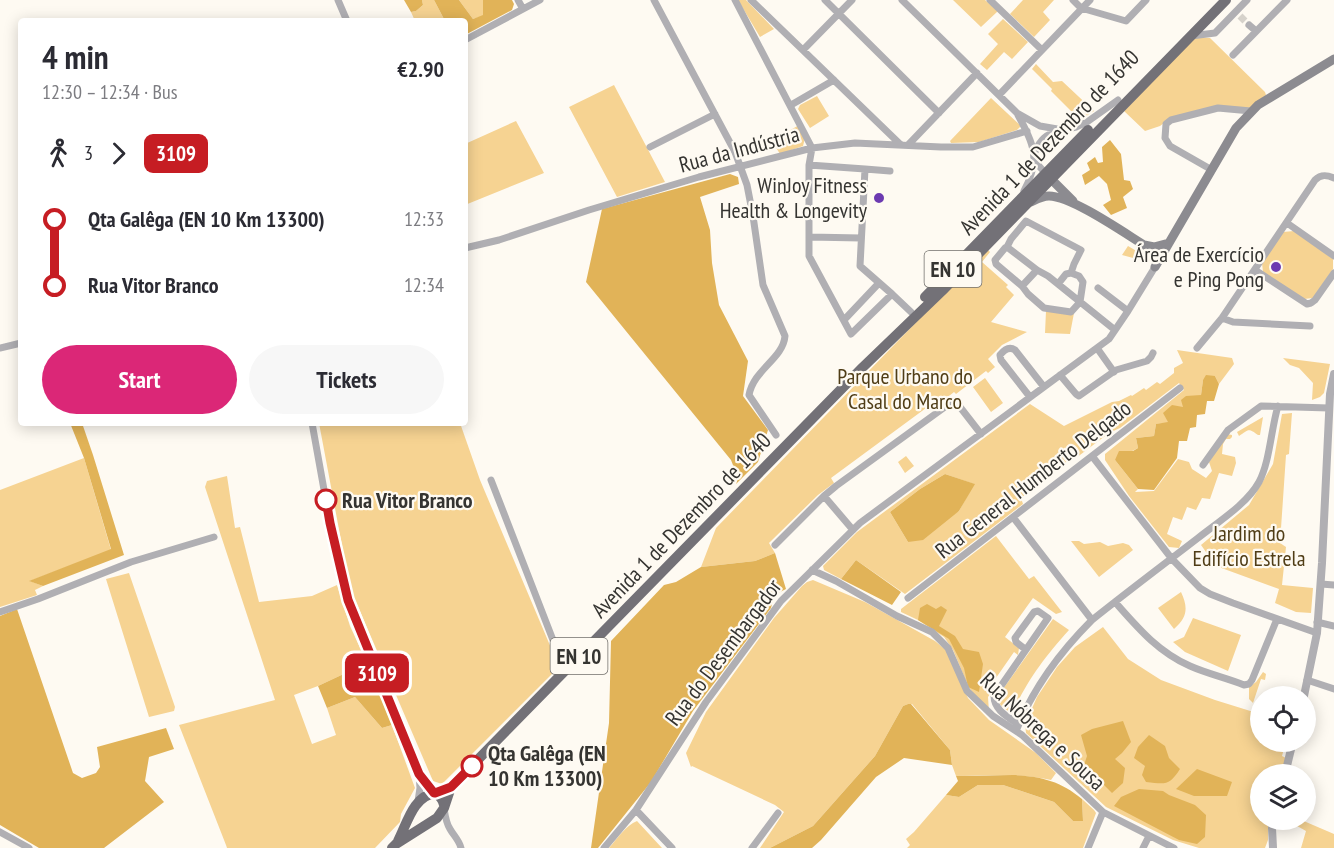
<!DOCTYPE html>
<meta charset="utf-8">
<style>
:root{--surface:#fff;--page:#f7f7f7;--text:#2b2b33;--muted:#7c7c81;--accent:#db2777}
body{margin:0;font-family:"PT Sans Narrow",sans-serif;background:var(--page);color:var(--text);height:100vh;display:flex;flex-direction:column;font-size:22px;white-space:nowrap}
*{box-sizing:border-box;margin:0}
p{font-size:20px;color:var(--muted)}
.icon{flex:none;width:33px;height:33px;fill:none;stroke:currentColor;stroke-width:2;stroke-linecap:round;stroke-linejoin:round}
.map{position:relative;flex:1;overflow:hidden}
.side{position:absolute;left:18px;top:18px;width:450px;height:408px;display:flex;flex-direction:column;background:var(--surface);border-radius:6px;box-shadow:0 3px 15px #0003}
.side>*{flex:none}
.badge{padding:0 12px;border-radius:9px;font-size:21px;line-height:39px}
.controls{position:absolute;left:1250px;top:686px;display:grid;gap:12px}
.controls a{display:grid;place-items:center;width:66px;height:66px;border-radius:50%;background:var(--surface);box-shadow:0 3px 15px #0003;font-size:30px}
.map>.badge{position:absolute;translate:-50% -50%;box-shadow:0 0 0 3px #fff}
.legs{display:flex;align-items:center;gap:9px;height:66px;padding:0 24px;font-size:20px}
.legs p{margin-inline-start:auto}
.overview{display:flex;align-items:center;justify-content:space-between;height:102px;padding:0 24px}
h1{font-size:33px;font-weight:700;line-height:45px}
.button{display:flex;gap:12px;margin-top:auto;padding:12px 24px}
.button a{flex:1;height:69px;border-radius:36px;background:var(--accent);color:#fff;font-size:24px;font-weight:700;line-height:69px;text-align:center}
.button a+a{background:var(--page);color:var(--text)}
ul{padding:0 24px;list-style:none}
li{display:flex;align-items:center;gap:21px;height:66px;font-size:22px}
li i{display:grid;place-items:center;width:9px;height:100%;margin:0 8px;background:currentColor}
li i::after{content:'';width:15px;height:15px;margin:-8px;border:4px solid;border-radius:50%;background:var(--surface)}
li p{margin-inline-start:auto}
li:first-child i{background:linear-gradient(#0000 50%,currentColor 0)}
li:last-child i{background:linear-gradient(currentColor 50%,#0000 0)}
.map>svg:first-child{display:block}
.green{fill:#f6d392;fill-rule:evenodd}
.forest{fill:#e1b358}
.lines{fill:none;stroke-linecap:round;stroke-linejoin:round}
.minor-tunnel{stroke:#d6d2cb;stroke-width:7;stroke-dasharray:7 3.5;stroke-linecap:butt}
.minor{stroke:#b0afb3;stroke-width:7}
.tertiary{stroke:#b0afb3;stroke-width:8}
.secondary{stroke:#8c8b90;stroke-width:9}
.primary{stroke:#737177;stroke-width:10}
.line-1-casing{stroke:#fff;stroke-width:14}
.line-1{stroke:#c61d23;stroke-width:9}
.poi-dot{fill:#6c3ab1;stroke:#fefaf2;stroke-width:2}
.stop-1-dot{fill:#fff;stroke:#c61d23;stroke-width:3}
.labels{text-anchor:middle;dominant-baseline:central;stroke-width:4.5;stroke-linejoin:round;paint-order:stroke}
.shield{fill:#fefaf2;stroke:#716f6b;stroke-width:1.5}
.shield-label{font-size:21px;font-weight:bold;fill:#353431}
.street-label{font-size:22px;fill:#353431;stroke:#fefaf2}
.poi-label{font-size:22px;fill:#353431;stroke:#fefaf2;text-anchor:end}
.park-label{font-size:22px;fill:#503d16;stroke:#fefaf2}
.stop-label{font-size:22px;font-weight:bold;fill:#353431;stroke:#fefaf2;text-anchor:start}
</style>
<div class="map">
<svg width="1334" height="848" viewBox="0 0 1334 848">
<rect width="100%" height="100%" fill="#fefaf2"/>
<path class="green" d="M422 0H434L445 21H415L411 12 416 11 423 5Z
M459 0H483V16L473 19Z
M738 0H746L774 29 760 37Z
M953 0H985L998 11 981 27Z
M1023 0H1054L1043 12 1050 20 1034 37 1010 14Z
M1003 19 1028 42 1012 59 1004 52 987 70 980 64 998 44 988 34Z
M1195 37 1210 38 1265 92 1266 95 1248 109 1218 105 1169 119 1160 126 1145 131 1124 111Z
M1036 64 1053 82 1062 81 1094 111 1080 120 1051 91 1052 89 1032 69Z
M614 85 665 182 617 197 569 107Z
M817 96 829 116 810 128 798 109 800 105Z
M991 98 1021 126 1017 130 979 142 951 143 950 141Z
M516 121 544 173 465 205V144Z
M799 125 805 138 803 146 780 154 772 141Z
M1294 231 1333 259V269L1313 298 1304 299 1263 272 1262 263 1283 232Z
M1128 246 1150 259 1148 262 1122 255Z
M988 250 990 252 982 262 1008 285 1006 287 1014 295 991 322 1027 332 1002 345 988 359 995 367 988 373 986 371 956 394 954 392 944 400 941 397 831 478 834 483 818 495 769 543 775 553 755 561 701 567 716 528 931 307Z
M1046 311 1074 313 1070 334 1045 333Z
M1177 350 1232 358 1234 364 1219 384 1215 376 1203 380 1201 395 1183 407 1168 423 1156 424 1154 436 1136 438 1138 448 1115 460 1138 489 1135 492 1154 491 1178 459 1189 462 1192 469 1206 478 1212 471 1209 462 1227 434 1232 435V437L1230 439H1226L1223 444 1222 454 1235 457 1236 463 1232 476 1219 473 1210 499 1202 498 1196 510 1187 507 1182 520 1173 517 1167 534 1182 541 1179 548 1169 547 1129 496 1105 460V454L1184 390 1179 383 1120 428 1109 433 1076 458 1074 456 1021 498 1023 504 905 594 856 560 841 579 824 570 823 566 857 532 1030 404 1064 426 1112 402 1119 401 1131 395 1132 396 1144 388 1146 390 1157 382 1160 384 1174 373V368L1183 363ZM945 474 974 484 959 511 908 542 890 512 920 489Z
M1283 358 1330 364 1324 393 1320 397 1312 400 1313 383 1299 368 1290 365Z
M985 378 1003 403 991 412 973 387Z
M1292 413 1289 454 1286 455 1280 543 1286 547 1282 585 1313 588 1311 613 1296 612 1275 603 1279 589 1216 566 1201 545 1249 505 1273 464 1282 414Z
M1263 417 1260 435H1258C1248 427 1248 430 1239 436L1237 432Z
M319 423H460L480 480 557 662 556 670 442 784 433 781 350 588Z
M906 456 914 466 905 473 898 462Z
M84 458 111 550 30 581 43 586 35 590 37 595 0 607V490Z
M227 476 235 528 240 527 259 602 312 596 337 585 350 626 367 663 318 686 294 695 312 744 336 735 327 708 355 697 382 728 392 725 415 788 401 814 400 822 375 848H227L226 845 179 725 275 700 205 487 207 481Z
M996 536 1029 579 1034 576 1062 612 1056 614 1033 598 1005 637 1019 648 1018 655 1014 652 989 688 992 691 988 697 989 712 969 688 953 650 944 637 918 620 901 612V609Z
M1071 541H1079L1084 544 1100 542 1108 546 1123 543 1129 545 1133 550 1099 577Z
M129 573 175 707 174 711 149 717 106 579Z
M813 580 865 602 935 641 946 650 968 698 989 720 1036 753 1056 773 1051 780C1018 773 989 775 956 776L952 765 950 750 912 704H908L903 706 875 756 813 826 770 848H760L784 812 775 805 692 766 691 767 686 753 706 712 774 618 802 586 807 582Z
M1181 592C1188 607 1188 617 1174 629L1158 608Z
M1193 618 1241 635 1228 671 1185 652 1173 642 1184 637Z
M1053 619 1069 630C1045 657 1031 675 1015 707L1020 710C1007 714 1005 709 997 701L998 696Z
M1103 627 1128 659 1161 680 1215 700 1260 714V741H1286L1282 756 1286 758 1281 774H1260V819H1268V840L1265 848H1199L1173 840 1106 807 1026 733 1025 724 1037 697 1057 667 1075 647Z
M1263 672 1266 674 1265 680 1261 679 1253 703 1249 699V687L1256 682Z
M978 785H1003L1054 802 1073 821H1083L1082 799 1094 810 1096 813 1083 848H907L910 845 906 839 914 832 946 795 959 797Z
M1290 819H1299L1334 834V848H1301L1306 831 1290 822Z
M637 821 662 848H609C617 839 626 825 637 821Z"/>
<path class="forest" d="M404 0H422L423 5 416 11 411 12Z
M434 0H459L473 19 483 15V0H512L514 4 512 10 465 35V21H445Z
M1110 140 1121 154 1124 180 1130 181 1133 189 1123 197 1127 208 1111 215 1103 205 1111 200 1107 184 1099 176 1085 185 1082 175 1090 170 1087 163 1095 157 1098 163 1103 162 1102 147Z
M730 174 738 177 739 184 700 197 710 230 712 263 719 305 748 361 743 396 768 430 758 462 736 484 738 478 731 460 586 282 602 209Z
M1206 375 1215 376 1219 384 1214 401H1207L1205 414 1197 415 1196 427 1190 428 1187 441H1179L1177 458 1154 490 1138 489 1115 460 1119 451H1133L1138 448 1136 438 1154 436 1156 424 1168 422 1163 413 1172 405 1183 407 1181 400 1186 396 1201 395 1203 380Z
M70 423H82L93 455 124 555 43 586 29 581 111 549 84 458Z
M945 474 975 484 959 511 923 540 908 542 890 512 920 489Z
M775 553 786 589 774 595 771 608 693 711 651 782 598 848H591L609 723 611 641 664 585 676 582 701 567 755 561Z
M856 560 901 592 892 605 841 579Z
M927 604 936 609 941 606 947 610 939 626 955 636 963 649 979 652 983 664 979 692 968 687 964 668 949 639 918 620 920 608Z
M17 609 73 773 82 778 96 773 100 767 97 747 166 728 174 749 149 757 145 781 164 802 104 848H39L0 825V616Z
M367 663 392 725 382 728 355 697 327 708 318 686Z
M908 704H911L950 750 952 765 904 758 876 777 821 840 812 848H770L813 826 875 756 903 706Z
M1123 721 1131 742 1122 753 1115 759 1125 768 1123 783 1112 793 1084 765 1087 756 1081 735 1092 729Z
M1149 735 1165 746 1169 758 1180 769C1169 786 1166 784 1146 782L1142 775 1145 766 1134 758 1138 747Z
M1197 769 1232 782 1227 796H1194L1176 789Z
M1013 775C1040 776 1061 781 1082 799L1083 821H1073L1054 802 1003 785H978L959 797 946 795 958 781 956 776Z
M1139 789 1163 791 1169 795 1195 805 1206 815 1205 837 1197 844 1179 840 1114 806 1121 797Z"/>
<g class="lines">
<path class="minor-tunnel" d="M1240 16 1249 25"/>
<path class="minor" d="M338 0 347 21
M518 0 523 9
M654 0 735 152 747 185 753 216 763 285 785 336C783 359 754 369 749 395L776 435
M735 0 812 148 809 165V256L851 334 892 294 860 266 865 169 809 165
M751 0 901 145
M825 0 939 113
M902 0 1017 113 1040 126 1063 130 1076 127 1087 122 1118 100
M990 0 1042 50
M1073 0 1081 8 1126 21 1146 0
M1249 25 1256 31
M1191 36 1215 33 1247 0
M465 40 540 0
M803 50 852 0
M1233 55 1287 0
M999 95 1090 0
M791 105 834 80
M1018 115C1034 145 1041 159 1024 191
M908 145 977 73
M650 147 715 114
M1035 152C1040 140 1046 134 1059 131
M1034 155 1039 166 1047 175
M865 169 890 171
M1212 170 1170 146 1165 138 1166 124 1171 120 1218 108 1251 111
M1287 223 1334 256
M809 237 861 238
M1007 247 1037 270 1022 286
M465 248 499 240 589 210 699 177 812 148 855 143 941 147H973L1027 131
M1037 270 1048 276 1115 330
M1255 270 1307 304 1311 303 1315 300 1334 273
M1071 273 1074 264 1081 250 1026 221 1011 239 1007 247 1005 248 995 260 996 264 1022 286 1028 294 1044 308 1071 312 1080 302
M1071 273 1079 276 1083 282 1080 302
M1058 284 1066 274 1071 273
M1098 288 1128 311
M892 294 911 312
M1222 318 1233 322 1310 326
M844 320 879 283
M0 348 21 343
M1097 348 1114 372
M1197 348 1222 318 1315 180C1321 174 1327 175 1334 178
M1060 375 1076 394 1079 396 1116 370 1147 361 1151 357 1153 353
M1030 397 1001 360 1000 355C1004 350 1009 346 1015 350L1044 387
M312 423 330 523 349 600 419 774 434 793
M1092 456 1172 559 1200 588 1210 594 1233 603 1317 633
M1203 465 1228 430 1261 406 1329 408
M491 480 558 653 571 665
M1013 517 1092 620
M853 530 824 496 836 486 949 404H956L960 407 981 434
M775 545 824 496
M812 570 836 581 897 616 932 632 948 648 967 691 993 716 1022 735 1103 812 1174 848
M1321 584 1334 585
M908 598 1180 388
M1115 602C1138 628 1158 652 1190 666 1208 674 1227 678 1244 685L1249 684 1252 680 1277 619
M0 612 38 599 131 562 214 537
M1317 622 1334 626
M1307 680 1334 689
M1018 724C1008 717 994 710 994 696L1048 618 1038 611 1034 612 1015 638 1016 642 1025 649
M1016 731C1033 688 1060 652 1092 620 1127 592 1163 565 1198 538 1218 522 1247 504 1259 482 1270 461 1271 429 1278 406
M418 801 420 788 419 774
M444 808C445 815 446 823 450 829 454 836 459 840 461 848
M636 810 672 848
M0 832 29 848
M604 848 636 810 706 702 781 601 860 523 1109 339 1128 311 1155 267
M752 848 778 813
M1088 848 1103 812
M1143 848 1149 836"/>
<path class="tertiary" d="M1304 696 1317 633 1322 563 1330 394 1334 374
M1285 774 1293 741
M1273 848 1272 828 1274 819"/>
<path class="secondary" d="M1051 179 1073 201
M1031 202C1037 199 1042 196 1049 196 1071 196 1123 232 1144 245L1154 247 1169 243
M1155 267 1236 128 1258 105 1334 59"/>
<path class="primary" d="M925 297 1088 130
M398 841C407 824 413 796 435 793 440 796 443 799 444 805
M392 848 396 844 437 818 444 808 451 787 863 367 942 291 1226 0"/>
</g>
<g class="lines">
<defs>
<path id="line-1" d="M326 500 330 523 348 600 419 774 434 793H435L451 787 472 766"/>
</defs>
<use href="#line-1" class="line-1-casing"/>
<use href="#line-1" class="line-1"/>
</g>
<g class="poi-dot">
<circle cx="879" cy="198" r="6"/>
<circle cx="1276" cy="267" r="6"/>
</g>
<g class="stop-1-dot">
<circle cx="326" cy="500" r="10"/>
<circle cx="472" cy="766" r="10"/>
</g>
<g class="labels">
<g class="shield">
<rect x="924.5" y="251" width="57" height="36" rx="4.5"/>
<rect x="550.5" y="638" width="57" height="36" rx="4.5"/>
</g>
<g class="shield-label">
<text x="953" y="269">EN 10</text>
<text x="579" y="656">EN 10</text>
</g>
<g class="street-label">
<text transform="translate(1049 142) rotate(-46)">Avenida 1 de Dezembro de 1640</text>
<text transform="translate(739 149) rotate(-15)">Rua da Indústria</text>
<text transform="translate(1033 479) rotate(-38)">Rua General Humberto Delgado</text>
<text transform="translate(681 525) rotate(-46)">Avenida 1 de Dezembro de 1640</text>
<text transform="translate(723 652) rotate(-53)">Rua do Desembargador</text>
<text transform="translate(1043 731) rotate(43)">Rua Nóbrega e Sousa</text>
</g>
<g class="poi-label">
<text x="867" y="185">WinJoy Fitness<tspan x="867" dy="25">Health &amp; Longevity</tspan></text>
<text x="1264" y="254">Área de Exercício<tspan x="1264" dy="25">e Ping Pong</tspan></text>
</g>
<g class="park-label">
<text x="905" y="376">Parque Urbano do<tspan x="905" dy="25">Casal do Marco</tspan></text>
<text x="1249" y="533">Jardim do<tspan x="1249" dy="25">Edifício Estrela</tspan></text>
</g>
<g class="stop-label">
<text x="342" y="500">Rua Vitor Branco</text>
<text x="488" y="753">Qta Galêga (EN<tspan x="488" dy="25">10 Km 13300)</tspan></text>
</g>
</g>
</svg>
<div class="controls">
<a><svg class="icon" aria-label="locate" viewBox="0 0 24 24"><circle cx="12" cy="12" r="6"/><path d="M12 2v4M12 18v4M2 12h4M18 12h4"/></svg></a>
<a><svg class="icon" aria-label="layers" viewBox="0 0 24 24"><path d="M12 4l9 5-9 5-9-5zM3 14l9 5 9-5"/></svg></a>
</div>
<b class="badge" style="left:377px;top:673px;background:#c61d23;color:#fff">3109</b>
<section class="side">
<div class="overview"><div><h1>4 min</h1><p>12:30 – 12:34 · Bus</p></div><b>€2.90</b></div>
<div class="legs"><svg class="icon" aria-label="walk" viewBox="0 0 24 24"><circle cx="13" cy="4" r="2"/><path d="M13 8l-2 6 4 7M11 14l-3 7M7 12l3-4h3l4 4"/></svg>3<svg class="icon" aria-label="forward" viewBox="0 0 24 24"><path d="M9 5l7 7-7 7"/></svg><b class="badge" style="background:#c61d23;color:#fff">3109</b></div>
<ul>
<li><i style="color:#c61d23"></i><b>Qta Galêga (EN 10 Km 13300)</b><p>12:33</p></li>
<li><i style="color:#c61d23"></i><b>Rua Vitor Branco</b><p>12:34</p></li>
</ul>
<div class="button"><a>Start</a><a>Tickets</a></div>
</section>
</div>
